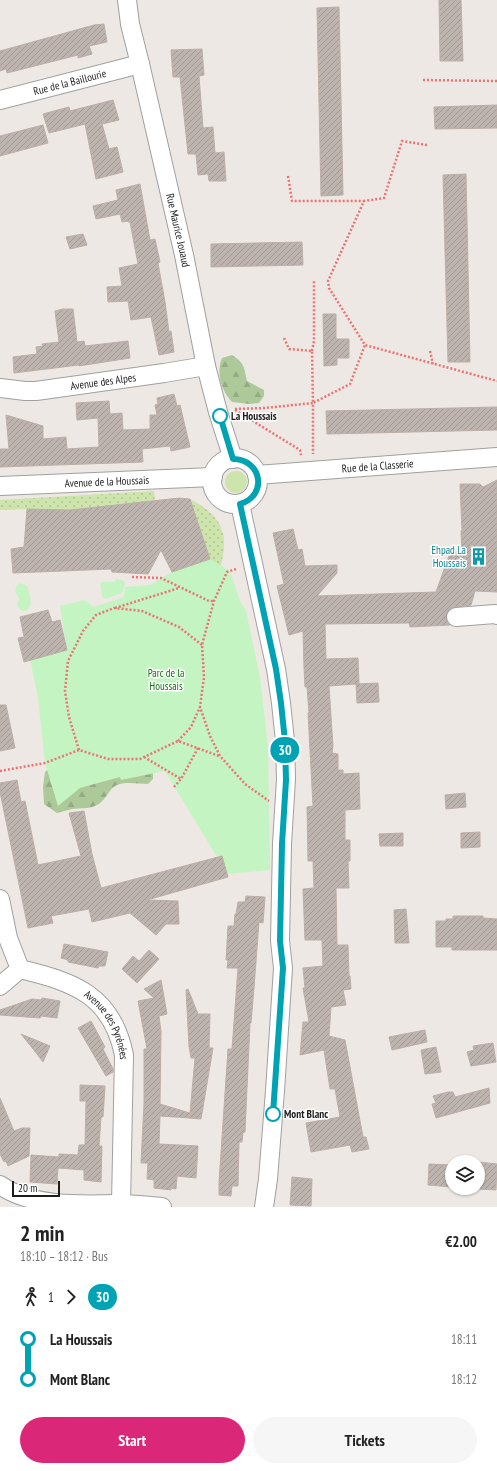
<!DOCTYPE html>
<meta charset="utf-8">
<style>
:root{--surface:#fff;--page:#f6f6f6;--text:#222;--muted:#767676;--accent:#db2777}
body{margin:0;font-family:"PT Sans Narrow",sans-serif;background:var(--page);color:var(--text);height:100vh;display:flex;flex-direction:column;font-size:15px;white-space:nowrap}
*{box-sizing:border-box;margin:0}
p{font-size:13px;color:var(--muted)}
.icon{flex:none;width:22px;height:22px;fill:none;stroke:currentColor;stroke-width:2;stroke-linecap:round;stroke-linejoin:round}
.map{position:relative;height:1207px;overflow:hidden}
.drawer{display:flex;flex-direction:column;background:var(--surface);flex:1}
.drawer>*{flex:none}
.badge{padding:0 8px;border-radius:13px;font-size:14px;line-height:26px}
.controls{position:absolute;left:445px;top:1155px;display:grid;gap:8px}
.controls a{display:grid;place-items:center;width:40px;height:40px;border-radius:50%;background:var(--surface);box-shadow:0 1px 3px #0004;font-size:20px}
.scale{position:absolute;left:12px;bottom:10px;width:48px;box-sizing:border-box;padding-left:4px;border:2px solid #1c1c1c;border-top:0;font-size:11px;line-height:14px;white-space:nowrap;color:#1c1c1c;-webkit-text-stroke:3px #fff;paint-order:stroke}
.map>.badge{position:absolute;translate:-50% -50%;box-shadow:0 0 0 2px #fff}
.legs{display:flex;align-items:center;gap:6px;height:44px;padding:0 20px;font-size:13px}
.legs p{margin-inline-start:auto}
.summary{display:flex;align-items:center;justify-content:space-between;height:68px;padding:0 20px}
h1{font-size:22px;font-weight:600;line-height:30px}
.cta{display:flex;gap:8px;margin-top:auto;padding:8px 20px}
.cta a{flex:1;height:46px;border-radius:24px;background:var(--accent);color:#fff;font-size:16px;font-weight:600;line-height:46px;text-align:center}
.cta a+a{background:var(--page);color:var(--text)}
ul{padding:0 20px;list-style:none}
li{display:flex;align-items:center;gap:14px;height:40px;font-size:15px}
li i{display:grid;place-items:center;width:6px;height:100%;margin:0 5px;background:currentColor}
li i::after{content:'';width:10px;height:10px;margin:-5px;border:3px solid;border-radius:50%;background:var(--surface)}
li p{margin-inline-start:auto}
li:first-child i{background:linear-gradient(#0000 50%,currentColor 0)}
li:last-child i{background:linear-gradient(currentColor 50%,#0000 0)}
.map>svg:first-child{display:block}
.grass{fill:url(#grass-dots)}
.forest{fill:url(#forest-firs)}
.park{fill:#c3f4c2}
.garden{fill:#cde4ac}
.building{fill:url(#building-hatch);stroke:#bdaea6}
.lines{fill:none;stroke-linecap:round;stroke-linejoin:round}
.minor-casing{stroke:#a0a0a0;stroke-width:20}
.path{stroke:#ee7273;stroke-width:2.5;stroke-dasharray:2 2;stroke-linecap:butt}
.minor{stroke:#fff;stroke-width:18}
.line-1-casing{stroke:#fff;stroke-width:9}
.line-1{stroke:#00a3b4;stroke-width:6}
.stop-1-dot{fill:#fff;stroke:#00a3b4;stroke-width:2}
.labels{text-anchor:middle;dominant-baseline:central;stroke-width:3;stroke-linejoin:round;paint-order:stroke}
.street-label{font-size:11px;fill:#1c1c1c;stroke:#fff}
.stop-label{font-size:11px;font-weight:bold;fill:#1c1c1c;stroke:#fff;text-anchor:start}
.culture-label{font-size:11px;fill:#0d838f;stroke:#fff;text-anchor:end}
.park-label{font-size:11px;fill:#167114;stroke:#fff}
</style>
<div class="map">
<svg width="497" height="1207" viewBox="0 0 497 1207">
<defs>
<pattern id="grass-dots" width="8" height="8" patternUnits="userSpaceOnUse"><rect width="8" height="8" fill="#cde4ac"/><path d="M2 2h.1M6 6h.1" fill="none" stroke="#afc393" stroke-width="1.8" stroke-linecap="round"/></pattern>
<pattern id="forest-firs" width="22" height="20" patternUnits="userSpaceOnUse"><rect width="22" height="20" fill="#adc99a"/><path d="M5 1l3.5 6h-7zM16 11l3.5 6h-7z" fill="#94ac84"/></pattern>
<pattern id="building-hatch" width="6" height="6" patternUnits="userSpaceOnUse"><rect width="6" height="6" fill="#bdb4b0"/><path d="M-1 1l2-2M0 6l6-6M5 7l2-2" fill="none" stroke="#a29a97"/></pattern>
</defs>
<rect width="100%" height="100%" fill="#ede8e3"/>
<path class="grass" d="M154 491 155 501 70 510 27 509 0 510V500Z
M190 499C240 525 224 554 211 598L175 571 210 559Z"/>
<path class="forest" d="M232 355C244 363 244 366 247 381L264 390V396L259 403 249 404 232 402C221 390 216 373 222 358Z
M56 762 153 768V779L148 784C136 784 118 779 110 791 106 796 103 802 97 805 89 809 82 808 72 809 67 810 62 812 57 813L44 804 43 787 45 772Z"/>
<path class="park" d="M210 559 230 571 240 601 246 611 260 677 268 747 270 870 227 874 222 856 217 857 165 771 121 780 120 777 80 788 58 806 45 763 38 698 29 654 52 648 53 654 67 650 60 606 85 600 94 607 124 597 125 587 150 585 172 572Z
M117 579 124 581 125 583C123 593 123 593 113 596 109 598 108 599 103 598L100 584 102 582H114Z
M21 583 28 587C29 595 35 608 24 611L21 610 17 605 19 599 15 590 17 585Z"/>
<path class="garden" d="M225 482a11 11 0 1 1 22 0a11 11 0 1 1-22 0Z"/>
<path class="building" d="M439 0H461L463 61H440Z
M339 7 343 195 321 196 317 8Z
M104 24 107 42 89 46 92 54 78 58V55L7 73 6 69 0 71V51L94 25Z
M202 49 204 75 199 76 203 128 213 127 215 153 224 152 226 181H209L208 174 198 175 196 154H188L180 77H173L171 50Z
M113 100 119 120 102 124 109 149 117 147 123 172 96 179 85 124 49 133 43 114 69 107 70 111Z
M497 105V128L435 129 434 107Z
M43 125 48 143 0 156V136Z
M466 174 470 362H448L443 175Z
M140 184 150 240 155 239 160 262 158 263 165 302 169 332 171 331 174 352 159 355 151 317 131 320 128 301 108 302 107 287 122 286 119 268 138 264 130 222H128V221L122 222 120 214 96 219 93 206 118 200 116 190Z
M83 234 87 245 70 249 66 237Z
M302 242 303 265 211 267V244Z
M63 309H73L77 342 84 341 85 346 128 341 130 358 79 366V365L14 373 13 357 37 354 36 347 43 346 42 344 59 342 55 311Z
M323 314H336V339H349V358H337V365L324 366Z
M174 394 177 406 180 405 190 447 171 451 170 446 142 449 143 462 0 467V449H9L6 415 43 426V439L66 437 67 449 99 447 98 418 77 420 76 403 109 401 110 414 122 413 123 430 150 429V415H157L155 405 158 404 157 398Z
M497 407V430L327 434 326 411Z
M497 480V592L475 591 471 605 455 607 450 609 447 612 446 617 447 623 450 625 410 627 409 623 325 624 326 659 358 658 359 684H356L378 683 379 702 357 703 356 684 329 686 333 746 332 753 338 754V770H343V774L359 773 360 809 345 810V840H350V861H348L349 888H336L337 945H348L349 976H350L351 989 343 990 346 1005 331 1007 329 1036 345 1040 363 1137H366L369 1149 352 1152 350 1145 311 1152 306 1123 340 1117 335 1089H330L324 1050 300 1055 303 1022H309L303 988H305L303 968 323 966 322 940H305L303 889 314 888 313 861H308L307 807 313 806 308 713H309L307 687H305L304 668 303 631 289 635 277 586 284 584 273 533 293 529 298 550 302 549 305 566 337 565V573L317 596 436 592 451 550 462 553 461 531H462L460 484H480L483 487Z
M179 498 190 499 210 559 172 572 161 550 148 574 112 572 111 569 13 573 11 549 24 547 27 509 70 510Z
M48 610 52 622 60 620 67 650 24 662 18 638 24 637 20 617Z
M0 705H6L15 748 0 751Z
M17 780 21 802 25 801 38 865 81 856 69 813 84 811 92 854 101 888 222 856 228 877 147 900 178 901 179 924H166L156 935 130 913 92 922 89 909 51 916 53 923 28 928 0 792V783Z
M465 793 466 807 446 809 445 795Z
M480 832V847L461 848V833Z
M403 833V846H380L379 834Z
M246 896 265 897 263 923 259 922 254 988 251 1023H250L245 1132H243L242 1142H239L238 1186H232L231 1196 219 1195V1182L228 1049H232L238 968H227L228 960H226L228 926H234L235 914H236L238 902H245Z
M406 909 409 943H395L394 910Z
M453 916H483V918L497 919V950H452V947H436V921H446V919H453Z
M64 944 108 952 105 966H99L98 968 68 962V960L61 958Z
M149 950 159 959 137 983 122 969 133 956 139 961Z
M161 980 167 1014 159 1016 161 1031 160 1104 190 1113 195 1058H191L189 1046 186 990 188 989 198 1014H210L209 1048H213L201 1119 189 1118V1117V1118L160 1116 159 1144 198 1146 196 1178 177 1176 176 1189 171 1188V1190L154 1188V1180L147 1179 148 1163H141L144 1104V1049H147L138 1001 154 998 144 989Z
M42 998 60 1001 57 1018 41 1016 40 1018 0 1015V1010L32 999 41 1000Z
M91 1021 105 1047 103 1049 113 1069V1072L106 1076 78 1028Z
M425 1030 427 1042 392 1050 389 1037Z
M21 1034 50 1046 43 1062 37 1054Z
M493 1043 496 1062 471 1066 467 1052 474 1050 473 1046Z
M436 1047 441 1072 425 1074 421 1050Z
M80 1085 105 1086 103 1117H101L99 1146H102L101 1182 84 1180V1170L58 1168 57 1184 30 1182 31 1155 59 1157V1154L78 1155 79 1145H85L86 1101H80Z
M489 1088 490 1103 436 1118 432 1104 436 1103 433 1096 448 1092H453L455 1097Z
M0 1098 14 1131 22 1128H30L29 1156 8 1166 6 1161 4 1162 0 1154Z
M478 1162 497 1164 496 1190 478 1189Z
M429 1164 452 1165V1187L428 1185Z
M292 1177 312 1179 311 1206 290 1205Z"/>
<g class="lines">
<defs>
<g id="minor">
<path id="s1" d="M127 0 130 24 140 64 184 255 206 366 218 412 233 459"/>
<path id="s2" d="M0 100 140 64"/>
<path id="s3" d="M0 388 25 391H36L164 373 206 366"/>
<circle cx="235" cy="481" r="23"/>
<path id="s4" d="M257 475 497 457"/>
<path id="s5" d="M0 486 213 477"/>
<path d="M240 504 276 669 281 703 285 741 286 779 282 844 280 941 283 968 275 1091 268 1179 264 1207"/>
<path d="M456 617 495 614 497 615"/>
<path id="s6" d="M0 899 8 938 20 969C74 982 112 995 124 1055L121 1204"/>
<path d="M0 986 20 969"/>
<path d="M0 1185C31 1207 81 1205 119 1204 133 1204 148 1206 162 1207"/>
</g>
</defs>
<use href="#minor" class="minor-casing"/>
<path class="path" d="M423 80 497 81
M427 145 402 141 384 198 364 201 328 281 329 288 365 345 497 381
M288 176 292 201H364
M284 338 289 349 312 351 313 403 350 384 365 345
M312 351 314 341V281
M430 351 433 364
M235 409 265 408 313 403V454
M235 410 300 450 301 455
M236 569 227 572 214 601 202 645 204 677 200 707 210 736 220 756 245 784 269 801
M132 577 161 578 209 601H214
M115 608 179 588
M178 741 191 727 200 707
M79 750 69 717 65 691 68 661 83 631 96 615 114 608 142 611 179 627 202 645
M144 757 181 779
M0 771 45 763 79 750 108 759H140L178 741 219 756
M174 787 181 779 198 748"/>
<use href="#minor" class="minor"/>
</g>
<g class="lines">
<defs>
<path id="line-1" d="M220 416 233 459C262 459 268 496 240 504L276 669 281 703 285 741 286 780 282 844 280 941 283 968 273 1114"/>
</defs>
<use href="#line-1" class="line-1-casing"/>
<use href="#line-1" class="line-1"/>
</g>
<defs>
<symbol id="building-bare" viewBox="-9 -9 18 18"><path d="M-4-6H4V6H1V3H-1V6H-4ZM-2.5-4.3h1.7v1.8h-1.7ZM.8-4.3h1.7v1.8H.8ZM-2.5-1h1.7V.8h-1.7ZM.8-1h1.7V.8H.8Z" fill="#0f9aa8" stroke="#fff" stroke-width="2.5" paint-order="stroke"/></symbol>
</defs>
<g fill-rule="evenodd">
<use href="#building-bare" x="466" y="544" width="25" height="25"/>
</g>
<g class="stop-1-dot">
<circle cx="220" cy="416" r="7"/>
<circle cx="273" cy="1114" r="7"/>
</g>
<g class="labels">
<g class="street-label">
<text stroke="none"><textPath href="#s2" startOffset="72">Rue de la Baillourie</textPath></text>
<text stroke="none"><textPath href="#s1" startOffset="236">Rue Maurice Jouaud</textPath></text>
<text stroke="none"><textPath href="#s3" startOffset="104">Avenue des Alpes</textPath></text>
<text stroke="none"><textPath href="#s4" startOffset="121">Rue de la Classerie</textPath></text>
<text stroke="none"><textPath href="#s5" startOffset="107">Avenue de la Houssais</textPath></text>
<text stroke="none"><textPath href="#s6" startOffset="183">Avenue des Pyrénées</textPath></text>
</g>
<g class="stop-label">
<text x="231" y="416">La Houssais</text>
<text x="284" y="1114">Mont Blanc</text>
</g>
<g class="culture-label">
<text x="466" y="550">Ehpad La<tspan x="466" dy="13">Houssais</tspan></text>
</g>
<g class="park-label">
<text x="166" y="673">Parc de la<tspan x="166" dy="13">Houssais</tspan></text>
</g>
</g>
</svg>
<div class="controls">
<a><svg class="icon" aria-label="layers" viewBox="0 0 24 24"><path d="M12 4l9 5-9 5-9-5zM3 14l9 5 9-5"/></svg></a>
</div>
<div class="scale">20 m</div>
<b class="badge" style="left:285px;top:750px;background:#00a3b4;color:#fff">30</b>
</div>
<section class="drawer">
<div class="summary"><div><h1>2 min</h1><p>18:10 – 18:12 · Bus</p></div><b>€2.00</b></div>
<div class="legs"><svg class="icon" aria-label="walk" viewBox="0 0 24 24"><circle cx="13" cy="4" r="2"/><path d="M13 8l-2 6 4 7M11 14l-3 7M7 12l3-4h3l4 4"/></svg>1<svg class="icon" aria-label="forward" viewBox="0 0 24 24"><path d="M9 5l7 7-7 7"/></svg><b class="badge" style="background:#00a3b4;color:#fff">30</b></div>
<ul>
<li><i style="color:#00a3b4"></i><b>La Houssais</b><p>18:11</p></li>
<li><i style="color:#00a3b4"></i><b>Mont Blanc</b><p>18:12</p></li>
</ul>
<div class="cta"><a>Start</a><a>Tickets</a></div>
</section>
